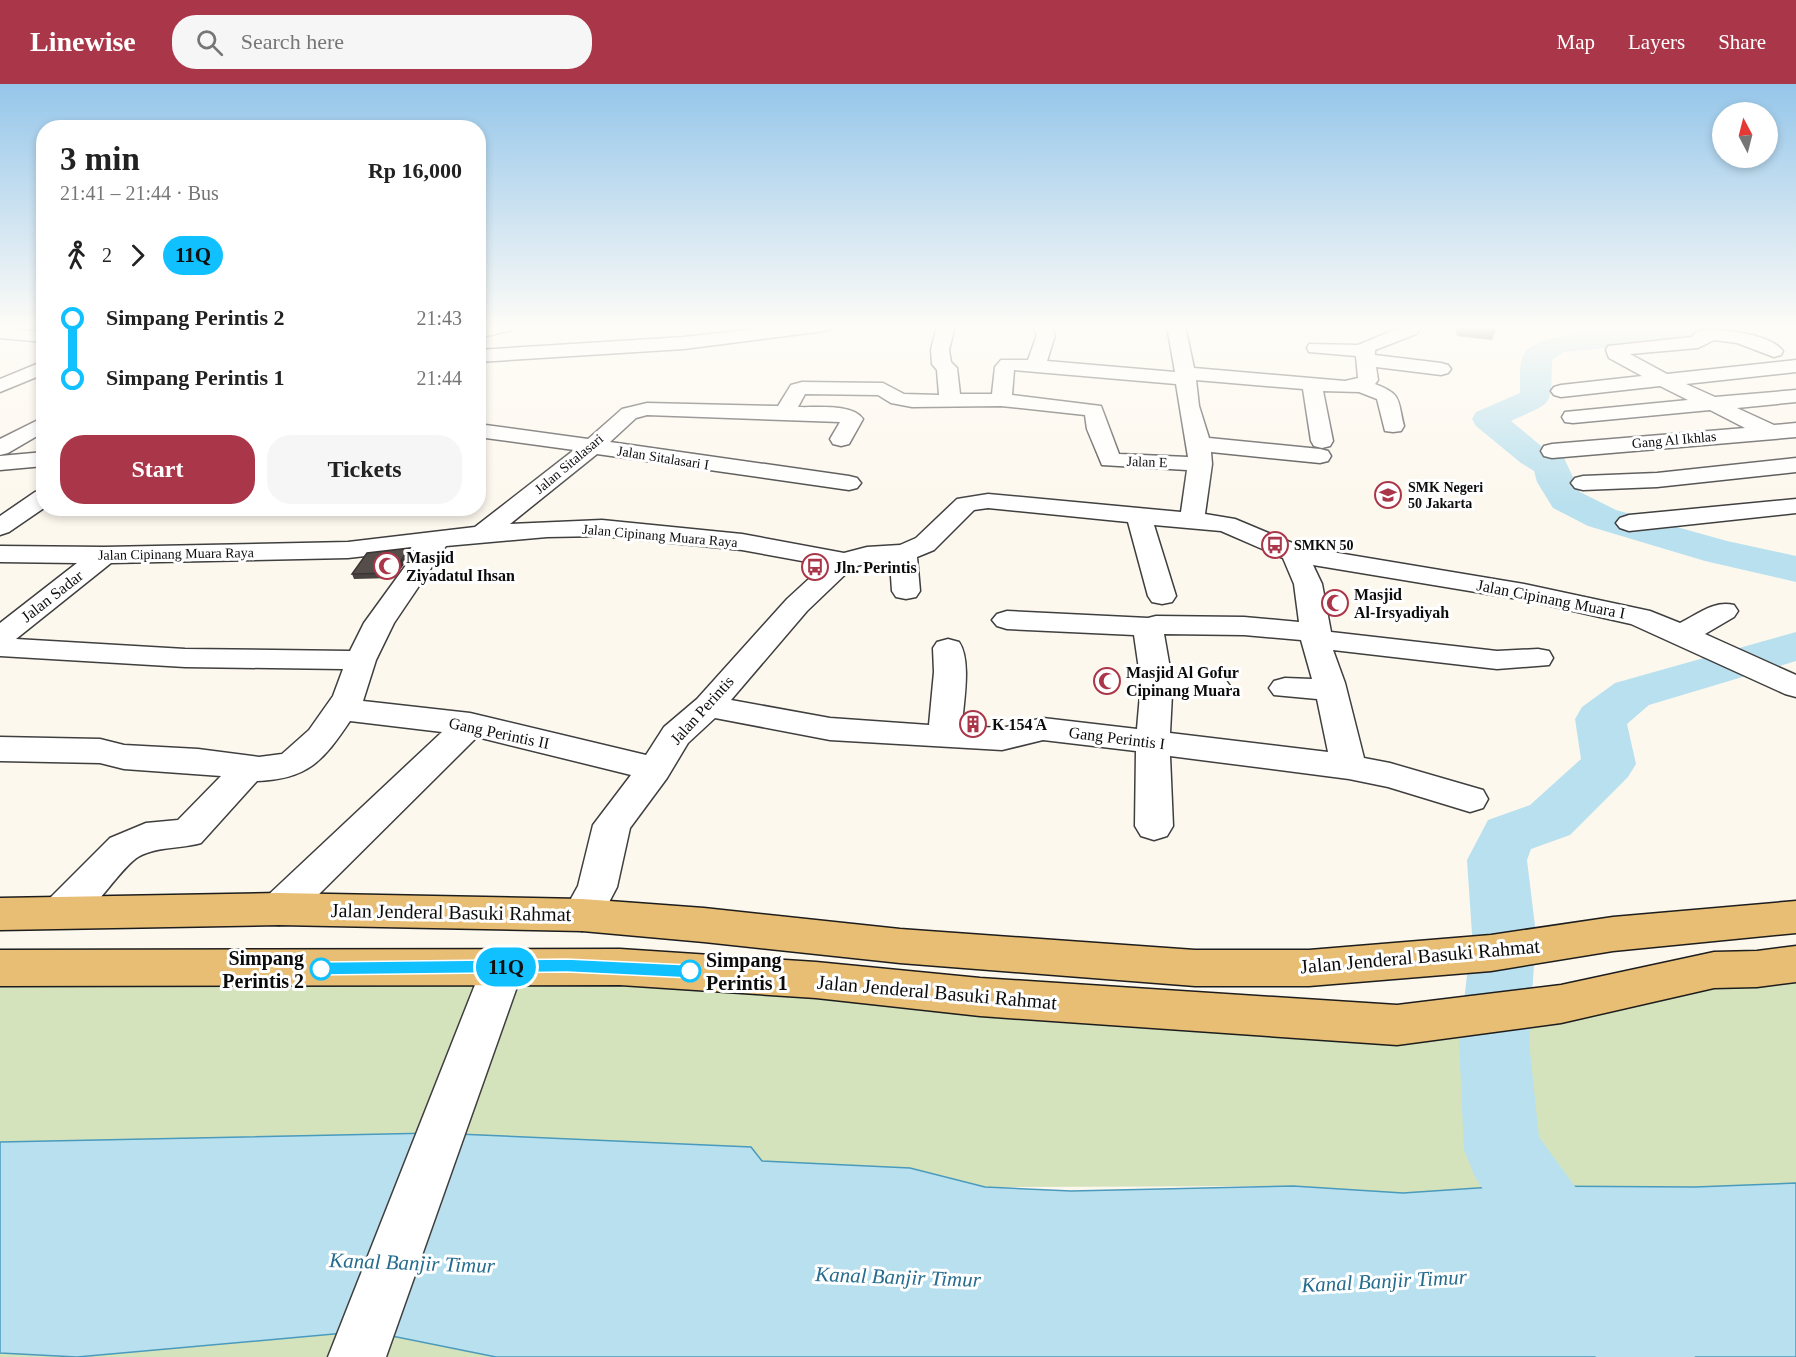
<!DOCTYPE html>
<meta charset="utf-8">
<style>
:root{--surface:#fff;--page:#f6f6f6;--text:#222;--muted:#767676;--accent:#aa3649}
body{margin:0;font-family:Georgia,serif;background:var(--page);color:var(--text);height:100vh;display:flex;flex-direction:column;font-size:22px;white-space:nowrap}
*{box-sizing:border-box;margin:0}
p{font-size:20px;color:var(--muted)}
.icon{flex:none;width:33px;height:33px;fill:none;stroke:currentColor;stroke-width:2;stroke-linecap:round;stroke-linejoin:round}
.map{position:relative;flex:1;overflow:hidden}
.sheet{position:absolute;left:36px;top:36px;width:450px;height:396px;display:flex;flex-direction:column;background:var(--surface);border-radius:24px;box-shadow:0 3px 9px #0003}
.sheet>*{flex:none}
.badge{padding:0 12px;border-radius:20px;font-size:21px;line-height:39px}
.needle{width:39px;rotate:353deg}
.fabs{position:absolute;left:1712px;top:18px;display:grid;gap:12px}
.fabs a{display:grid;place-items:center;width:66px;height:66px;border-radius:50%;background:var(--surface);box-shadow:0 3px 9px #0003;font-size:30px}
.map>.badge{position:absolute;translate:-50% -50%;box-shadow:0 0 0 3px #fff}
.legs{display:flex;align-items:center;gap:9px;height:66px;padding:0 24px;font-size:20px}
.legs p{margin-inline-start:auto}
.overview{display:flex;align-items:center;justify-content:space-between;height:102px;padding:0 24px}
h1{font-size:33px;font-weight:700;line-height:45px}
.cta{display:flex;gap:12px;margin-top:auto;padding:12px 24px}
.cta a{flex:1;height:69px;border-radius:24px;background:var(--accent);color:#fff;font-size:24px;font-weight:700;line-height:69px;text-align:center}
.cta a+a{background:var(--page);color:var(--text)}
ul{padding:0 24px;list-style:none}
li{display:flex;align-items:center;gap:21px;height:60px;font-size:22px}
li i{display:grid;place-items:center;width:9px;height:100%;margin:0 8px;background:currentColor}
li i::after{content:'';width:15px;height:15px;margin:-8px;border:4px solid;border-radius:50%;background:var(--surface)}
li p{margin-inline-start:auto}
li:first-child i{background:linear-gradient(#0000 50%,currentColor 0)}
li:last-child i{background:linear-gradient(currentColor 50%,#0000 0)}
header{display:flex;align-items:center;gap:36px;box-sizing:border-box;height:84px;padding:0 30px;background:var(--accent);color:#fff}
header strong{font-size:28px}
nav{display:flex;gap:33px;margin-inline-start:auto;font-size:21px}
.search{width:420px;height:54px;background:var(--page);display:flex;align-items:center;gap:15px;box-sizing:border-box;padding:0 21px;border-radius:24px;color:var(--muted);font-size:22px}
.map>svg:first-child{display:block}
.green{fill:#d4e3bc}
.water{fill:#b9e0ee;stroke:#499abc;stroke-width:1.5}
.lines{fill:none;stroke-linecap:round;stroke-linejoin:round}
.river{fill:#b9e0ee;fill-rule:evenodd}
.minor-casing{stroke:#3f3f3f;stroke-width:3}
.major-casing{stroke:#1d1d1d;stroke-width:3}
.minor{fill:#fff;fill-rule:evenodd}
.major{fill:#e7be74;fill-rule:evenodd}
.wall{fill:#484240}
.shaded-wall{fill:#3b3634}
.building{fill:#544d4a;stroke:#3b3634;stroke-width:1.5}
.line-1{fill:#11c0ff;stroke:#fff;stroke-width:1.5}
.stop-1-dot{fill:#fff;stroke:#11c0ff;stroke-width:3}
.labels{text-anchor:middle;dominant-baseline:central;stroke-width:6;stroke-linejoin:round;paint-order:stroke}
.far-street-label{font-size:14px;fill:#0c0c0c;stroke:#fff}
.far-poi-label{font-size:14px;font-weight:bold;fill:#0c0c0c;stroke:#fff;text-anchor:start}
.poi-label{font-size:16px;font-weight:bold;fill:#0c0c0c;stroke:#fff;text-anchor:start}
.street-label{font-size:16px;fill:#0c0c0c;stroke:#fff}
.near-street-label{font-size:20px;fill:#0c0c0c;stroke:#fff}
.near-stop-label{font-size:20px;font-weight:bold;fill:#0c0c0c;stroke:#fff;text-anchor:end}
.near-water-label{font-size:21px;font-style:italic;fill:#266c8e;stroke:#fff}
</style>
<header>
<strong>Linewise</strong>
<div class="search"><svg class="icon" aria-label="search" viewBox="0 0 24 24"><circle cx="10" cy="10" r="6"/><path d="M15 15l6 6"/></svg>Search here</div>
<nav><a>Map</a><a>Layers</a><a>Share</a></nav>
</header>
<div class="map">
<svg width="1796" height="1273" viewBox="0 0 1796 1273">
<rect width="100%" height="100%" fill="#fdf8ee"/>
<path class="green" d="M1796 880V1099L1695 1103 1507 1102 1403 1109 1293 1102 985 1103 910 1084 762 1077 750 1063 703 1062 351 1273H0V884L321 885 1397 941Z
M367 1247 496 1273H357Z"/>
<path class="water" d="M434 1049 751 1063 762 1077 910 1084 985 1103 1071 1107 1293 1102 1403 1109 1507 1102 1695 1103 1796 1099V1273H496L367 1247 77 1273 0 1269V1058Z"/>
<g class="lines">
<path class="river" d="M1665 242H1705L1692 255 1682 257 1564 268 1552 276C1551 325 1554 317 1511 337L1545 365 1564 374 1580 408 1616 426 1727 457 1796 472V498L1705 477 1588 442 1553 424 1537 398 1534 387 1521 379 1476 342 1472 335 1476 328 1520 309C1520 298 1519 282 1523 272 1535 244 1637 244 1665 242Z
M1796 548V577L1649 621 1627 640 1636 680 1628 693 1570 751 1531 765 1527 776 1536 850 1529 958 1539 1053 1614 1156 1681 1242 1695 1273H1596L1554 1216 1475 1093 1464 1066 1459 958 1472 850 1467 776 1488 736 1530 721 1581 675 1575 635 1582 623 1615 599Z"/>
<defs>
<path id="minor" d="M485 242H514L511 246 487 252 478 248 481 243Z
M781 242H833L830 246 824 247 684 265 478 278V266L684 253Z
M937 242H955L949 266 951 278 957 284 960 310H992L995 283 1001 276H1028L1037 251 1033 242H1051L1055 251 1047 277 1175 288 1167 242H1185L1194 284 1345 297 1358 294 1356 272 1309 268 1307 264 1309 260 1358 261 1404 242H1422L1416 250 1375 266V271L1441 279 1448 281 1451 285 1448 289 1441 291 1376 283 1378 296 1375 300C1403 311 1397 315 1404 342L1401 347 1393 348 1385 347 1377 315 1359 308 1323 307 1333 357 1330 362 1322 364 1314 362 1311 357 1303 305 1196 296 1199 322 1209 354 1320 365 1328 367 1331 372 1328 377 1320 379 1211 368 1212 380 1205 430 1235 435 1302 463 1524 500 1650 527 1680 539C1698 530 1714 516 1734 521L1738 527 1734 533 1705 550 1796 591V613L1785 610 1631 540 1524 516 1313 481 1322 500 1331 548 1497 567 1538 565 1549 567 1553 574 1549 581 1497 585 1333 566 1345 599 1364 674 1390 679 1483 706 1488 715 1483 724 1470 728 1388 703 1349 695 1170 672 1173 742 1167 752 1154 756 1141 752 1135 742 1136 667 1043 656 1002 666 830 656 715 634 688 659 667 694 630 744 617 803 596 843 582 847 568 843 562 831 578 802 593 741 631 691 477 653 293 836 279 841 265 836 259 825 265 814 442 648 350 637C323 677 308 695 257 697L201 759C181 765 157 762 138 773 117 786 84 846 60 844 56 844 51 841 47 839L41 828 47 817 110 754 146 739 178 736 221 692 124 685 100 679 0 677V653L100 655 124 661 198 665 259 673 282 670 309 646 333 612 343 585 185 583 0 572V539L77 479 0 478V462L104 463 348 458 475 443 574 366 478 353V340L588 355 622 325 647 319 778 322 791 301 802 298 883 299 904 310 939 311 937 286 932 280 931 266ZM1014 286 1176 300 1188 373 1119 370 1101 322 1012 311ZM805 310 878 311 891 319 912 323 1001 322 1085 331 1087 345 1102 381 1187 386 1181 428 988 410 957 415 916 454 900 461 867 463 844 469 742 450 602 436 510 440 597 370 849 406 857 404 861 399 857 394 849 392 610 358 636 334 647 331 840 338 830 355 833 360 841 362 849 360 863 335C852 319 816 324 798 323ZM988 424 1128 438 1148 512 1152 518 1162 520 1172 518 1176 512 1154 441 1221 447 1283 474 1294 500 1299 538 1244 533 1156 532 1148 534 1007 527 997 530 992 536 997 542 1007 545 1134 551 1141 599 1137 645 1043 634 1002 644 962 642C963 620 972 577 959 558L948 555 937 558 933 564 934 588 929 641 830 634 731 616 807 527 853 483 868 479 890 478 892 507 896 513 906 515 916 513 920 507 917 473 934 466 974 426ZM602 452 742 466 824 481 787 515 697 615 664 643 646 671 470 629 363 617 376 576 394 539 446 462 547 453ZM417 466 364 539 350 567 185 565 16 555 111 479 348 474ZM1164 550 1244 551 1301 556 1312 595 1285 594 1274 597 1269 604 1274 611 1317 615 1328 668 1170 649 1172 610 1214 612 1225 609 1230 602 1225 595 1214 592 1171 590Z
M0 244 44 248V258L0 254Z
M1704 246C1724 245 1771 250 1783 267L1781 271 1774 273 1737 259 1714 256 1698 264 1630 270 1667 290 1796 276V288L1686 300 1715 313 1796 306V318L1737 324 1774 341 1796 339V353L1552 374 1544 372 1541 367 1544 362 1552 360 1745 344 1710 326 1573 339 1565 338 1562 333 1565 328 1688 316 1660 302 1561 313 1554 311 1551 307 1554 303 1561 301 1642 292 1609 274 1606 266 1608 262 1692 253 1698 247Z
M44 277V290L0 308V295Z
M44 333V348L8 369 0 371V355Z
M44 368V382L0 386V372Z
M1796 374V388L1657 403 1583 406 1575 404 1571 399 1575 394 1583 392 1657 389Z
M44 406V424L9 448 0 451V432L35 408Z
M1796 415V429L1629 447 1620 444 1616 439 1620 434 1629 431Z
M503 865 518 870 524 883 386 1273H328L482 883 488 870Z"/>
<path id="major" d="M279 809 582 815 704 824 900 845 1195 866H1309L1491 851 1613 833 1796 817V849L1613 867 1491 887 1309 902H1195L900 879 704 858 582 847 279 841 0 846V814Z
M1796 862V898L1757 903 1714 904 1561 939 1397 961 980 932 816 914 620 901 0 902V866L620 865 816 878 980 894 1397 921 1561 901 1714 868 1757 867Z"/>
</defs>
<use href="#minor" class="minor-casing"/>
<use href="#major" class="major-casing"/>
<use href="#minor" class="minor"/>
<use href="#major" class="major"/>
</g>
<path class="wall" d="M1454 242H1493L1495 248 1492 256 1457 252Z
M412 469 394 494 354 495 352 490Z"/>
<path class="shaded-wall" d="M410 464 412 469 394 494 392 489Z"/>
<path class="building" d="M1459 242H1493L1495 248 1460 244Z
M410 464 392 489 352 490 367 469Z"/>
<linearGradient id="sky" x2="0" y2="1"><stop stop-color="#95c6ea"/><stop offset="0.58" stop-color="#fefcf7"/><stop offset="1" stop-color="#fefcf7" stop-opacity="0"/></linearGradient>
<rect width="1796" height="420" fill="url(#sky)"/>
<path class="line-1" d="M567 875 690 881 695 883 697 887 695 892 690 894 567 888 321 891 316 889 314 885 316 880 321 878Z"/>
<defs>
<symbol id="school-ring" viewBox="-11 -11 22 22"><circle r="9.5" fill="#fff" stroke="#aa3649" stroke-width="1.5"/><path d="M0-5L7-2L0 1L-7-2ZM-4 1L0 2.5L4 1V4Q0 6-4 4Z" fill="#aa3649"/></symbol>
<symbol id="bus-ring" viewBox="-11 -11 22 22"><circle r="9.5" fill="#fff" stroke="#aa3649" stroke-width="1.5"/><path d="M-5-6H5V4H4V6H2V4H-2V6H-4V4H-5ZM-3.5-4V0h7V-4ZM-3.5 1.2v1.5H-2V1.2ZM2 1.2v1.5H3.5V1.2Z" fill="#aa3649"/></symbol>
<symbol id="mosque-ring" viewBox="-11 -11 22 22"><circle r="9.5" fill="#fff" stroke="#aa3649" stroke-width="1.5"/><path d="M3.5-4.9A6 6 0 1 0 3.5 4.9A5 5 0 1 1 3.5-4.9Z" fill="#aa3649"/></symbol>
<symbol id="building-ring" viewBox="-11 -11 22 22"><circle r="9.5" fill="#fff" stroke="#aa3649" stroke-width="1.5"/><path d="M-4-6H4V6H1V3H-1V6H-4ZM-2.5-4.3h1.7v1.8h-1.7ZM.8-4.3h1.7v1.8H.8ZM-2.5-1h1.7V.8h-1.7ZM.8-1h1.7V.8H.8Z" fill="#aa3649"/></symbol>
</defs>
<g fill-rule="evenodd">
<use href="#school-ring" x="1373" y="396" width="30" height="30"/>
<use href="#bus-ring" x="1260" y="446" width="30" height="30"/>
<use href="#mosque-ring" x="372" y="467" width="30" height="30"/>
<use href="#bus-ring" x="800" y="468" width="30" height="30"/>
<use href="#mosque-ring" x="1320" y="504" width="30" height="30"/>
<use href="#mosque-ring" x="1092" y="582" width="30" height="30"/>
<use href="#building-ring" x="958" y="625" width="30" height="30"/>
</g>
<g class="stop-1-dot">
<circle cx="321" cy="885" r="10"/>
<circle cx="690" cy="887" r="10"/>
</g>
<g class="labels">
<g class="far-street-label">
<text transform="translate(1674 356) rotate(-5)">Gang Al Ikhlas</text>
<text transform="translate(663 374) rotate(9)">Jalan Sitalasari I</text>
<text transform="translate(1147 378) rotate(2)">Jalan E</text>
<text transform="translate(569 380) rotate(-40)">Jalan Sitalasari</text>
<text transform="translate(660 452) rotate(5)">Jalan Cipinang Muara Raya</text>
<text transform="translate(176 470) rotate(-1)">Jalan Cipinang Muara Raya</text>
</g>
<g class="far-poi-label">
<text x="1408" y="403">SMK Negeri<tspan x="1408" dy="16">50 Jakarta</tspan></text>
<text x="1294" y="461">SMKN 50</text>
</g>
<g class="poi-label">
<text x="406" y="473">Masjid<tspan x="406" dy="18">Ziyadatul Ihsan</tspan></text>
<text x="834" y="483">Jln. Perintis</text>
<text x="1354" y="510">Masjid<tspan x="1354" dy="18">Al-Irsyadiyah</tspan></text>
<text x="1126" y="588">Masjid Al Gofur<tspan x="1126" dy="18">Cipinang Muara</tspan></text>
<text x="992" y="640">K 154 A</text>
</g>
<g class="street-label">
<text transform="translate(52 512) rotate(-38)">Jalan Sadar</text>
<text transform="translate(1551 515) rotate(11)">Jalan Cipinang Muara I</text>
<text transform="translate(702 626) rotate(-48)">Jalan Perintis</text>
<text transform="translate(499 649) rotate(12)">Gang Perintis II</text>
<text transform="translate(1117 654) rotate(7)">Gang Perintis I</text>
</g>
<g class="near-street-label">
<text transform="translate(451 828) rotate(1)">Jalan Jenderal Basuki Rahmat</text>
<text transform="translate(1420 872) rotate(-5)">Jalan Jenderal Basuki Rahmat</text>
<text transform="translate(937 908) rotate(5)">Jalan Jenderal Basuki Rahmat</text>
</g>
<g class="near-stop-label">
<text x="304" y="874">Simpang<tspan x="304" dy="23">Perintis 2</tspan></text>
<text x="706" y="876" text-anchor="start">Simpang<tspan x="706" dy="23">Perintis 1</tspan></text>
</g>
<g class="near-water-label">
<text transform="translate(412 1179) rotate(2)">Kanal Banjir Timur</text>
<text transform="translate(898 1193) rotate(2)">Kanal Banjir Timur</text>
<text transform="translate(1384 1197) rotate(-3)">Kanal Banjir Timur</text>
</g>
</g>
</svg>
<div class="fabs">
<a><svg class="needle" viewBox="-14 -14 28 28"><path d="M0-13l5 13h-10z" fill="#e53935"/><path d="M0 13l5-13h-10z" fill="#767676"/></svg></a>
</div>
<b class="badge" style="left:506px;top:883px;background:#11c0ff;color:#111">11Q</b>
<section class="sheet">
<div class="overview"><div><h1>3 min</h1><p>21:41 – 21:44 · Bus</p></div><b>Rp 16,000</b></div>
<div class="legs"><svg class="icon" aria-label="walk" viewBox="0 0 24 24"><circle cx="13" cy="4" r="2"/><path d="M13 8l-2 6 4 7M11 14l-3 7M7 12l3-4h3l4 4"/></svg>2<svg class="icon" aria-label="forward" viewBox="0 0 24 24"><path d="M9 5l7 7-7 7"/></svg><b class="badge" style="background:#11c0ff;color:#111">11Q</b></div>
<ul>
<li><i style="color:#11c0ff"></i><b>Simpang Perintis 2</b><p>21:43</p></li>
<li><i style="color:#11c0ff"></i><b>Simpang Perintis 1</b><p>21:44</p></li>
</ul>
<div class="cta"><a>Start</a><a>Tickets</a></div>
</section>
</div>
